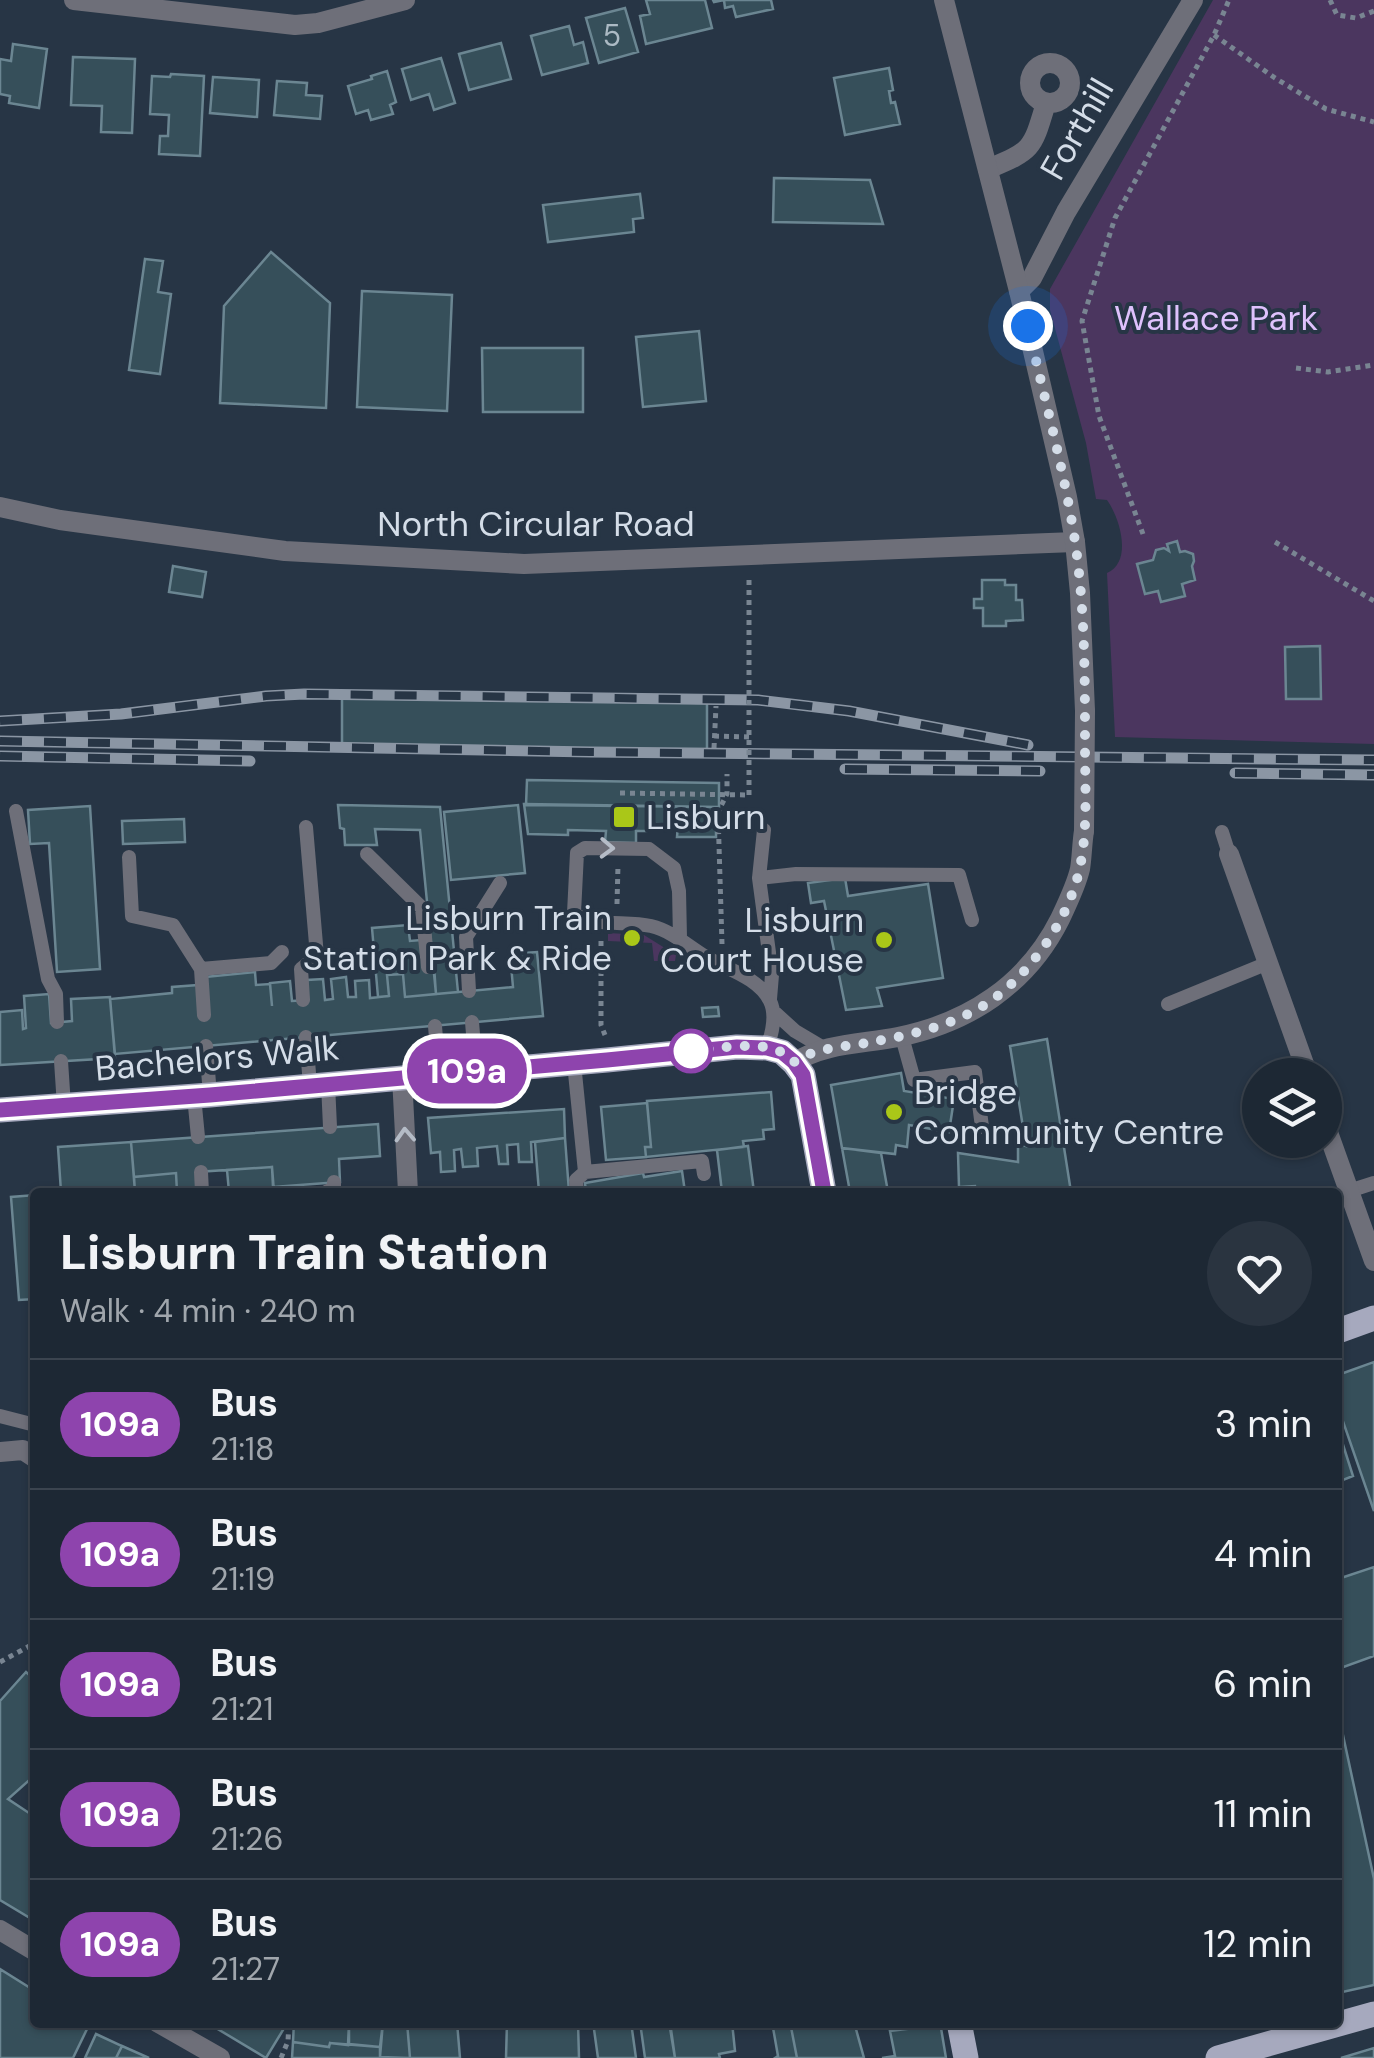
<!DOCTYPE html>
<meta charset="utf-8">
<style>
:root{--surface:#1d2834;--page:#2a3440;--text:#f1f3f6;--muted:#a0a6ac;--line:#3b444f}
body{margin:0;font-family:"DM Sans",sans-serif;background:var(--page);color:var(--text);height:100vh;display:flex;flex-direction:column;font-size:38px;white-space:nowrap}
*{box-sizing:border-box;margin:0}
p{font-size:32px;color:var(--muted)}
.icon{flex:none;width:55px;height:55px;fill:none;stroke:currentColor;stroke-width:2;stroke-linecap:round;stroke-linejoin:round}
.map{position:relative;flex:1;overflow:hidden}
.side{position:absolute;left:30px;top:1188px;width:1312px;height:840px;display:flex;flex-direction:column;background:var(--surface);border-radius:10px;box-shadow:0 2px 8px #0004,0 0 0 2px var(--line)}
.side>*{flex:none}
.badge{padding:0 20px;border-radius:32px;font-size:35px;line-height:65px}
.tools{position:absolute;left:1242px;top:1058px;display:grid;gap:20px}
.tools a{display:grid;place-items:center;width:100px;height:100px;border-radius:50%;background:var(--surface);box-shadow:0 2px 8px #0004,0 0 0 2px var(--line);font-size:50px}
.you{position:absolute;width:50px;height:50px;margin:-25px;border:8px solid #fff;border-radius:50%;background:#1a73e8;box-shadow:0 0 0 15px #1a73e833}
.map>.badge{position:absolute;translate:-50% -50%;box-shadow:0 0 0 5px #fff}
.round{display:grid;place-items:center;flex:none;width:105px;height:105px;border-radius:52px;background:var(--page)}
.headline{display:flex;align-items:center;justify-content:space-between;height:170px;padding:0 30px}
h1{font-size:48px;font-weight:800;line-height:75px}
ul{padding:0;list-style:none}
li{display:flex;align-items:center;gap:30px;height:130px;padding:0 30px;border-top:2px solid var(--line)}
li div{flex:1}
li b{display:block;font-size:38px}
li em{font-style:normal}
li .badge{min-width:110px;font-weight:700;text-align:center}
.map>svg:first-child{display:block}
.green{fill:#4b365f}
.building{fill:#364f5a;stroke:#6b8692;stroke-width:2.5}
.lines{fill:none;stroke-linecap:round;stroke-linejoin:round}
.path{stroke:#798592;stroke-width:5;stroke-dasharray:5 5;stroke-linecap:butt}
.service{stroke:#6e6f79;stroke-width:14}
.pedestrian{stroke:#6e6f79;stroke-width:20}
.minor{stroke:#6e6f79;stroke-width:20}
.tertiary{stroke:#6e6f79;stroke-width:20}
.primary{stroke:#a6a9be;stroke-width:25}
.rail-casing{stroke:#8b96a4;stroke-width:11}
.rail{stroke:#273545;stroke-width:8;stroke-dasharray:22;stroke-linecap:butt}
.path-bridge{stroke:#798592;stroke-width:5;stroke-dasharray:5 5;stroke-linecap:butt}
.tertiary-bridge{stroke:#6e6f79;stroke-width:20}
.oneway{stroke:#b5bcc7}
.line-casing{stroke:#fff;stroke-width:22}
.line{stroke:#8e44ad;stroke-width:15}
.walk{stroke:#d4dde8;stroke-width:10;stroke-dasharray:0 18}
.poi-dot{fill:#aac718;stroke:#273545;stroke-width:4}
.stop-dot{fill:#fff;stroke:#8e44ad;stroke-width:5}
.labels{text-anchor:middle;dominant-baseline:central;stroke-width:8;stroke-linejoin:round;paint-order:stroke}
.number-label{font-size:30px;fill:#acbac4}
.street-label{font-size:35px;fill:#d4dde8;stroke:#273545}
.park-label{font-size:35px;fill:#dec1fc;stroke:#273545}
.poi-label{font-size:35px;fill:#d4dde8;stroke:#273545;text-anchor:start}
</style>
<div class="map">
<svg width="1374" height="2058" viewBox="0 0 1374 2058">
<rect width="100%" height="100%" fill="#273545"/>
<path class="green" d="M1213 0H1374V744L1115 737 1107 573C1133 562 1120 518 1107 500L1096 499 1086 443 1050 310V289Z
M608 933 644 935 676 955 675 961H654L652 943 608 941Z"/>
<path class="building" d="M646 0H705L712 28 646 44 640 16 650 14Z
M713 0H771L773 9 736 17 733 6 725 8 724 0 714 2Z
M625 8 638 52 599 63 586 18Z
M569 26 574 45 583 42 588 63 542 75 531 36Z
M501 43 511 79 469 90 459 54Z
M13 44 47 49 39 108 9 103 10 96 0 94V59L11 61Z
M73 57 135 59 132 133 101 132 102 106 71 105Z
M441 58 455 103 434 110 429 94 411 100 402 69Z
M889 68 893 90 889 91 891 103 895 102 900 124 845 135 834 78Z
M387 71 396 102 390 105 393 114 371 120 368 110 356 114 348 86 372 79 371 76Z
M171 74 204 76 200 156 159 154 160 136H168L169 115 150 114 152 76 170 77Z
M213 77 259 80 257 117 210 113Z
M277 81 307 83 306 95 322 96 320 119 274 115Z
M774 178 870 180 883 224 773 222Z
M640 194 643 218 633 219 634 232 548 242 543 205Z
M271 252 330 303 326 408 220 403 224 306Z
M145 259 163 261 158 292 171 294 160 374 129 370Z
M362 291 452 295 447 411 357 407Z
M699 331 706 401 643 407 636 337Z
M482 348H583V412H483Z
M1177 541 1180 552 1185 551 1193 554 1194 561 1192 566 1195 580 1182 584 1185 596 1161 602 1158 591 1145 594 1137 564 1153 560 1156 550 1164 548 1169 551 1167 544Z
M173 566 206 572 202 597 169 592Z
M982 580H1005V585H1016V600H1022L1023 620 1006 621V626H983V608H974V599H982Z
M1320 646 1321 699H1286L1285 647Z
M342 698 707 703V750L342 745Z
M527 780 719 783V807L526 805Z
M524 804 719 807 716 808V837H677L678 825 657 824 656 831H636V843L605 842 606 831 568 830V835L528 834Z
M338 805 440 807 458 992 436 994 420 830 375 829 377 845H345L344 829 340 828Z
M518 805 525 873 451 880 444 812Z
M90 806 100 969 57 972 49 843 30 844 28 810Z
M184 819 185 842 123 844 122 821Z
M845 878 848 896 928 884 943 978 877 988 882 1006 846 1010 824 901 811 903 808 883Z
M408 925 410 941 421 940 434 966 436 994 405 997 403 974 387 975 389 996 378 997 372 928Z
M537 952 543 1016 115 1054 110 999 172 993V987L198 985 205 977 255 972 256 985 270 984 272 1006 270 983 290 981 292 1001 308 1000 307 980 323 979 325 1000 333 999 331 979 346 977 348 997H356L355 981 369 980 370 998 389 996 387 975 403 974 405 997 513 987 510 954Z
M49 994 51 1023 72 1021 71 999 110 997 115 1058 0 1065V1012L22 1010 23 1029 26 1028 24 996Z
M718 1007 719 1016 703 1017 702 1008Z
M1047 1039 1071 1192H976L975 1186 959 1187 958 1153 1018 1162V1144L1026 1146 1010 1046Z
M901 1073 904 1091 954 1099 949 1132 909 1125 907 1147 896 1145 895 1154 842 1148 831 1085Z
M771 1092 774 1129 763 1130 764 1139 743 1141 744 1147 646 1157 645 1147H651L647 1101Z
M647 1103 651 1147H645L646 1157 606 1160 601 1107Z
M564 1109 565 1138 531 1142 532 1162H519L518 1144 507 1145 508 1164H499L497 1146 477 1148 478 1166 463 1167 461 1149 454 1150 455 1171 441 1172 440 1152 431 1153 428 1118Z
M378 1124 380 1156 339 1159 340 1182 273 1187 272 1167 197 1172 199 1192H177L176 1173 134 1177 131 1142Z
M565 1138 569 1192H539L535 1142Z
M131 1142 135 1192H61L58 1147Z
M748 1146 754 1192H722L717 1150Z
M842 1148 881 1153 888 1192H850Z
M272 1167 274 1192H229L227 1170Z
M682 1171 685 1192H586L585 1183 643 1173 644 1177Z
M176 1173 177 1192H135L134 1177Z
M35 1195V1299L19 1300 11 1197Z
M1374 1362V1511L1338 1407V1375Z
M1338 1429 1353 1476 1338 1482Z
M1374 1567V1656L1338 1669V1579Z
M26 1672 35 1680V1775L8 1799 29 1813 35 1807V1921L0 1900V1701Z
M1338 1712 1374 1879V1985L1338 1993Z
M0 1969 35 1991V2022H81L88 2027 73 2058H0Z
M206 2022H283V2030L266 2058Z
M294 2022H349L348 2045 330 2043 329 2047 293 2042Z
M349 2022H383L380 2047 349 2044Z
M383 2022H407L410 2058 380 2057Z
M407 2022H457L460 2058H410Z
M507 2022H578L579 2058H506Z
M593 2022H631L636 2058H598Z
M640 2022H669L675 2058H645Z
M670 2022H732L735 2051 719 2054 720 2058H675Z
M772 2022H790L797 2058H775L778 2056Z
M790 2022H854L864 2058H797Z
M906 2022H940L946 2058H882L895 2056 890 2031 907 2029Z
M96 2034 122 2046 116 2058H85Z
M293 2042 329 2047 330 2043 380 2047V2057L385 2058H292Z
M122 2046 149 2058H116Z
M1374 2048V2058H1341Z"/>
<g class="lines">
<path class="path" d="M1330 0 1337 15 1356 18 1374 11
M1214 35 1275 78 1326 109 1374 122
M1296 368 1328 372 1374 365
M1143 534 1099 416 1082 321 1115 218 1214 35 1229 0
M1275 542 1374 601
M714 736 749 737
M714 748 716 706
M620 793 749 795
M617 904 618 865
M601 941V1025L605 1035
M722 944 718 812 727 794V774
M0 1662 35 1643
M281 2058 288 2041 289 2022"/>
<path class="service" d="M16 811 48 979 56 994 57 1022
M764 830 759 878 772 975 770 999
M1222 832 1229 854
M367 854 422 908 428 967
M129 857 132 916 173 925 201 969 204 1015
M759 878 796 874 959 875 972 920
M680 938 679 891 674 868 649 849 585 848 577 853 574 913C597 928 625 920 651 926 672 931 688 946 706 957 727 969 759 978 770 1001 777 1015 772 1034 767 1048
M201 969 271 963 282 952
M469 991 466 937 500 883
M303 1000 301 969 317 956 306 827
M1168 1004 1268 963
M773 1011 795 1031 827 1050
M472 1022 476 1070
M435 1026 439 1074
M306 1037 310 1085
M902 1037 914 1080 975 1072 982 1127
M206 1046 210 1095
M61 1061 64 1106
M574 1063 585 1172 576 1180 577 1192
M328 1084 330 1127
M194 1096 198 1137
M201 1172 202 1192
M585 1172 702 1161 704 1174
M1349 1191 1374 1183
M326 1192 334 1188V1182
M0 1416 35 1425"/>
<path class="pedestrian" d="M0 1930 35 1951
M157 2022 220 2058"/>
<path class="minor" d="M74 0 295 25 318 23 405 0
M1030 83a20 20 0 1 1 40 0a20 20 0 1 1-40 0Z
M988 169C1033 150 1032 150 1046 103
M1019 291 1032 278 1066 212 1193 0
M0 507 60 520 285 551 524 564 1075 542
M1229 854 1308 1075
M402 1077 408 1192
M1325 1124 1374 1261
M0 1452 23 1450 35 1458"/>
<path class="tertiary" d="M944 0 1019 291 1067 497 1075 542 1080 593 1085 711
M794 1063C823 1043 864 1044 898 1037 968 1023 1027 985 1060 919 1067 904 1076 886 1080 869 1082 857 1082 843 1084 831"/>
<path class="primary" d="M0 1110 210 1095 607 1060 737 1047 767 1048 782 1052 794 1063 803 1075 824 1192
M1338 1331 1374 1318
M959 2022 966 2058
M1218 2058 1374 2014"/>
<defs>
<path id="rail" d="M0 721 121 714 266 696 304 694 758 700 849 711 1028 745
M0 741 591 752 1374 760
M0 756 250 761
M845 769 1040 771
M1235 773 1374 775"/>
</defs>
<use href="#rail" class="rail-casing"/>
<use href="#rail" class="rail"/>
<path class="path-bridge" d="M749 795V575"/>
<path class="tertiary-bridge" d="M1084 831 1085 711"/>
</g>
<defs><path id="oneway-chevron" d="M-2-3.5L2.5 0L-2 3.5" fill="none" stroke-width="1.6" stroke-linecap="round" stroke-linejoin="round" transform="scale(2.5)"/></defs>
<g class="oneway">
<use href="#oneway-chevron" transform="translate(607 848) rotate(2)"/>
<use href="#oneway-chevron" transform="translate(405 1135) rotate(-93)"/>
</g>
<g class="lines">
<defs>
<path id="line" d="M0 1110 210 1095 607 1060 737 1047 767 1048 782 1052 794 1062 803 1075 824 1192"/>
</defs>
<use href="#line" class="line-casing"/>
<use href="#line" class="line"/>
<path class="walk" d="M691 1051C715 1049 760 1040 781 1052 786 1055 790 1059 794 1062 815 1048 842 1047 866 1043 912 1035 963 1024 1000 994 1038 963 1070 915 1080 867 1088 828 1085 786 1085 746 1085 678 1085 609 1075 541 1064 469 1044 397 1028 326"/>
</g>
<g class="poi-dot">
<rect x="612" y="805" width="24" height="24" rx="5"/>
<circle cx="632" cy="938" r="10"/>
<circle cx="884" cy="940" r="10"/>
<circle cx="894" cy="1112" r="10"/>
</g>
<circle class="stop-dot" cx="691" cy="1051" r="20"/>
<g class="labels">
<g class="number-label">
<text x="612" y="35">5</text>
</g>
<g class="street-label">
<text transform="translate(1077 129) rotate(-60)">Forthill</text>
<text x="536" y="524">North Circular Road</text>
<text transform="translate(217 1058) rotate(-5)">Bachelors Walk</text>
</g>
<g class="park-label">
<text x="1216" y="318">Wallace Park</text>
</g>
<g class="poi-label">
<text x="646" y="817">Lisburn</text>
<text x="612" y="918" text-anchor="end">Lisburn Train<tspan x="612" dy="40">Station Park &amp; Ride</tspan></text>
<text x="864" y="920" text-anchor="end">Lisburn<tspan x="864" dy="40">Court House</tspan></text>
<text x="914" y="1092">Bridge<tspan x="914" dy="40">Community Centre</tspan></text>
</g>
</g>
</svg>
<div class="tools">
<a><svg class="icon" aria-label="layers" viewBox="0 0 24 24"><path d="M12 4l9 5-9 5-9-5zM3 14l9 5 9-5"/></svg></a>
</div>
<div class="you" style="left:1028px;top:326px"></div>
<b class="badge" style="left:467px;top:1071px;background:#8e44ad;color:#fff">109a</b>
<section class="side">
<div class="headline"><div><h1>Lisburn Train Station</h1><p>Walk · 4 min · 240 m</p></div><a class="round"><svg class="icon" aria-label="heart" viewBox="0 0 24 24"><path d="M12 20l-8-8c-3-5 5-10 8-4 3-6 11-1 8 4z"/></svg></a></div>
<ul>
<li><span class="badge" style="background:#8e44ad;color:#fff">109a</span><div><b>Bus</b><p>21:18</p></div><em>3 min</em></li>
<li><span class="badge" style="background:#8e44ad;color:#fff">109a</span><div><b>Bus</b><p>21:19</p></div><em>4 min</em></li>
<li><span class="badge" style="background:#8e44ad;color:#fff">109a</span><div><b>Bus</b><p>21:21</p></div><em>6 min</em></li>
<li><span class="badge" style="background:#8e44ad;color:#fff">109a</span><div><b>Bus</b><p>21:26</p></div><em>11 min</em></li>
<li><span class="badge" style="background:#8e44ad;color:#fff">109a</span><div><b>Bus</b><p>21:27</p></div><em>12 min</em></li>
</ul>
</section>
</div>
